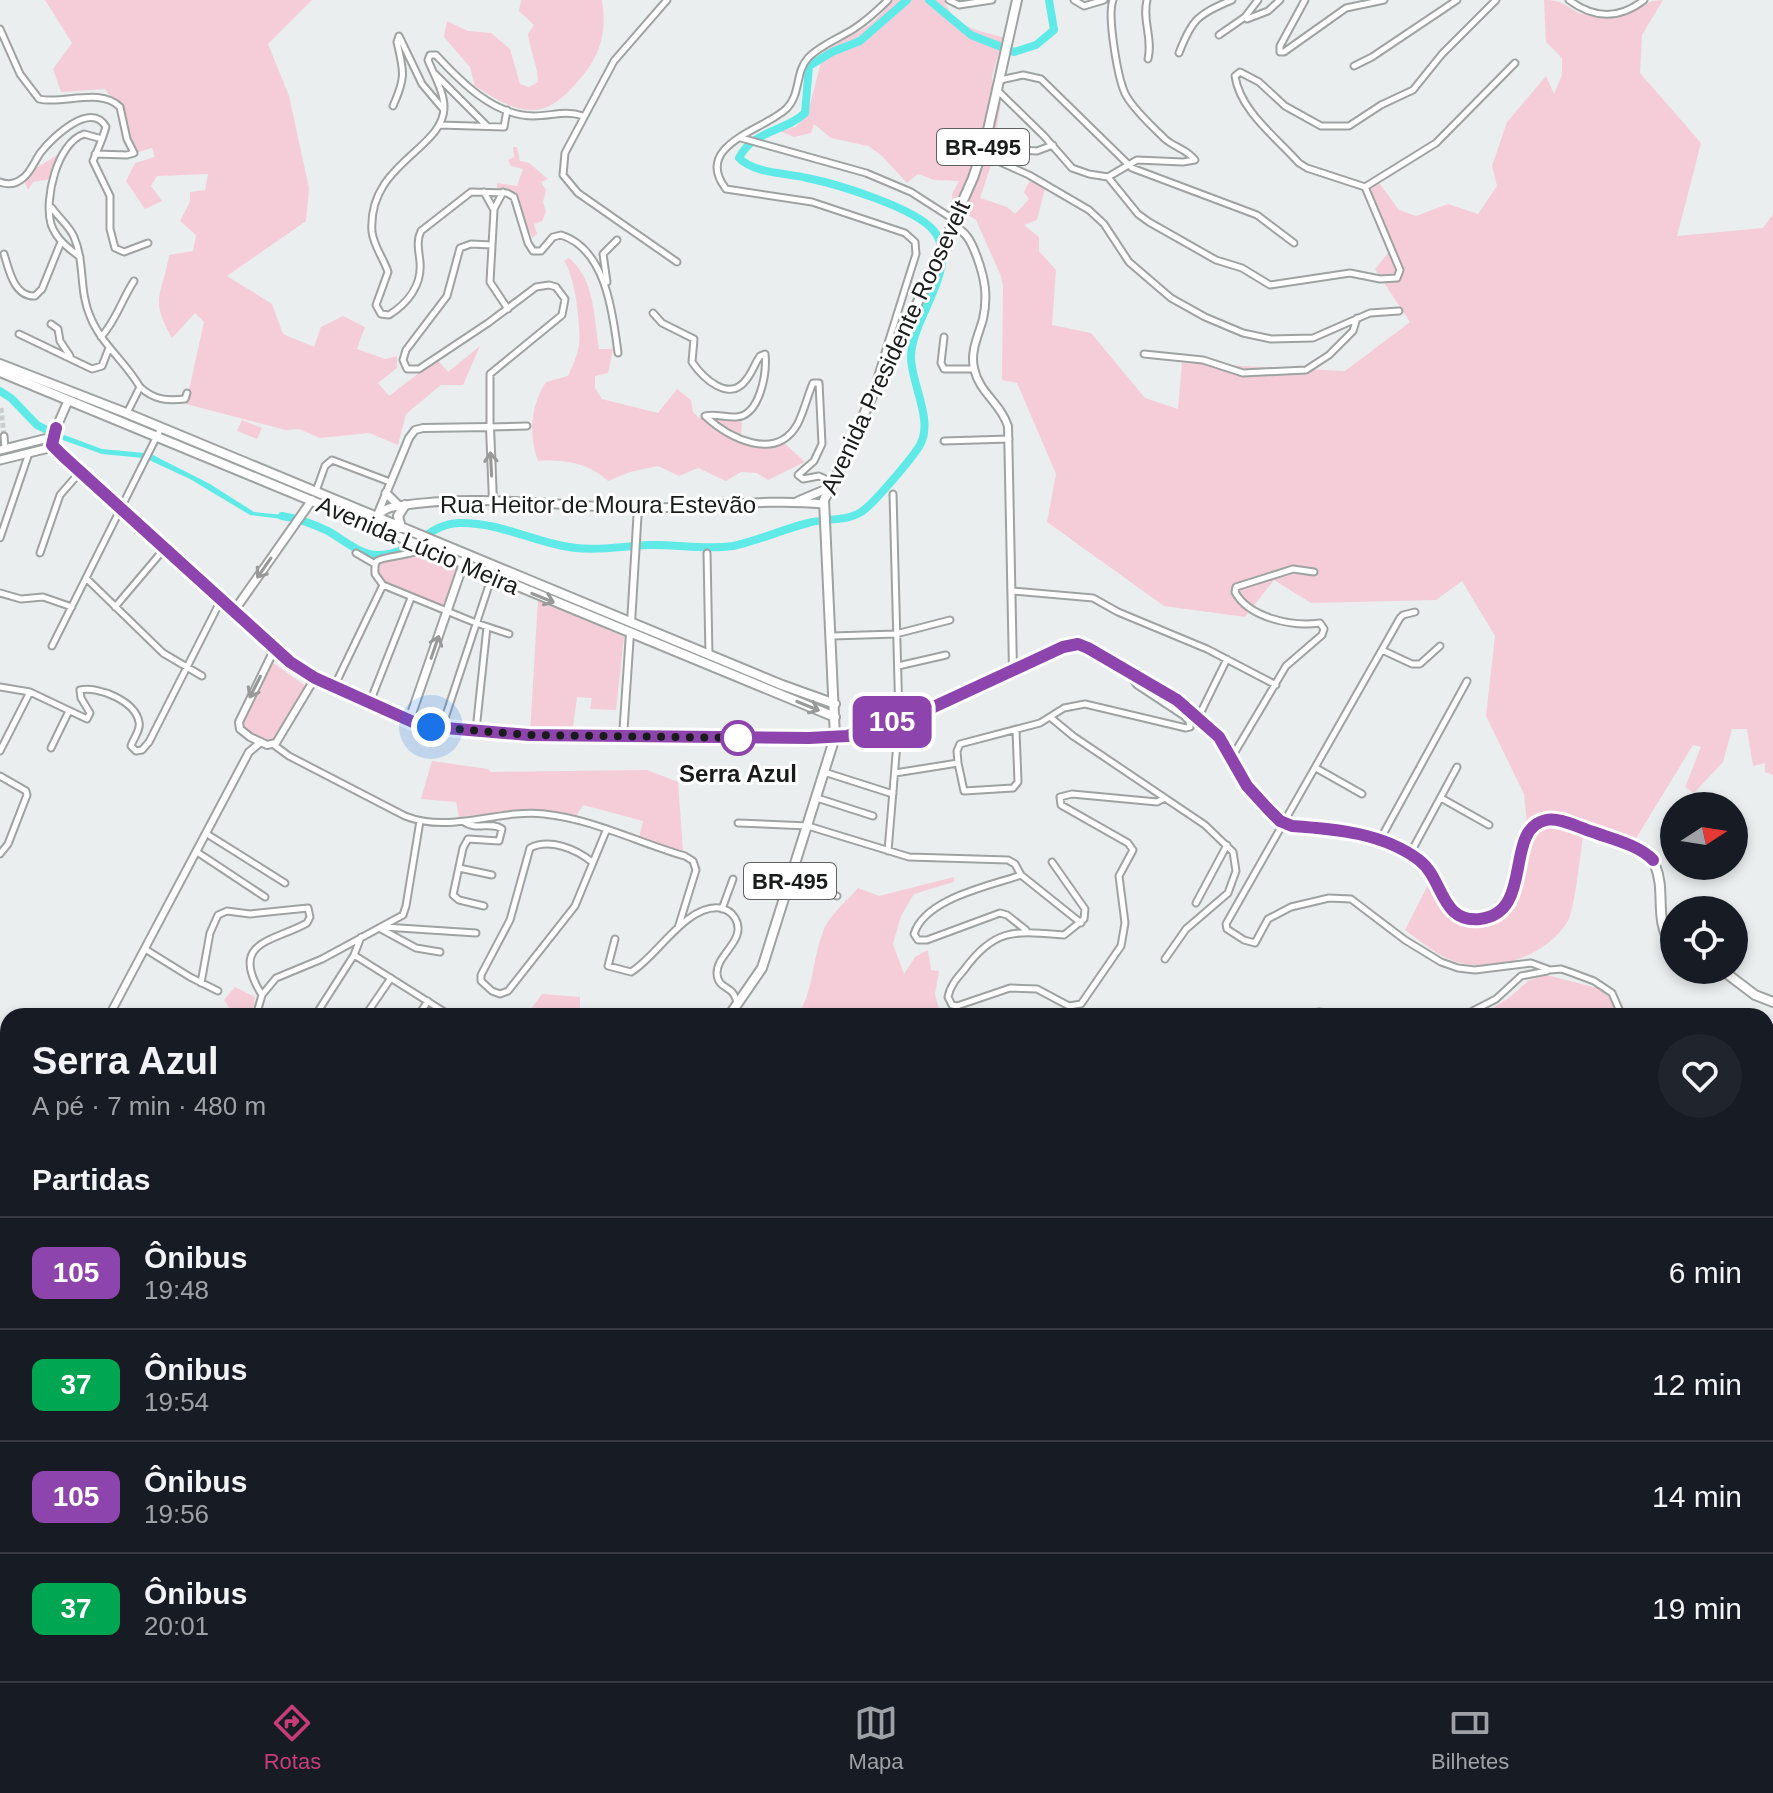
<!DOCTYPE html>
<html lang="pt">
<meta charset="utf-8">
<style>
:root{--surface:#171b24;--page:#20242c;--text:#f1f3f6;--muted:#9ea1a6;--line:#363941;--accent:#c63d79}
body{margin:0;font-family:Helvetica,sans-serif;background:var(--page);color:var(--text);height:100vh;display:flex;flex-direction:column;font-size:30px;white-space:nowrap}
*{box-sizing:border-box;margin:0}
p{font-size:26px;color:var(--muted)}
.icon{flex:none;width:44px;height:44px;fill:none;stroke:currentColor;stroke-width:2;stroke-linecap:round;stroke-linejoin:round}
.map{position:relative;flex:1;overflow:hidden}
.sheet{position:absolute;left:0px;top:1008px;width:1774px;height:674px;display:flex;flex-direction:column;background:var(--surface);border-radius:24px 24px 0 0;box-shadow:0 4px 12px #0003}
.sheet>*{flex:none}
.badge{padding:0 16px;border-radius:12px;font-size:28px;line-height:52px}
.needle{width:52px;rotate:78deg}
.controls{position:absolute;left:1660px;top:792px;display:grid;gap:16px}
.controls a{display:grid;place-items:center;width:88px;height:88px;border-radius:50%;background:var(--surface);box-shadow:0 4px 12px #0003;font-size:40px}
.you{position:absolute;width:40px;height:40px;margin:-20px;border:6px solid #fff;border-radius:50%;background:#1a73e8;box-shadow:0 0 0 12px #1a73e833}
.map>.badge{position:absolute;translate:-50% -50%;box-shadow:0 0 0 4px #fff}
h2{padding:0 32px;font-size:30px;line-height:72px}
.round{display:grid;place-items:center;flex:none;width:84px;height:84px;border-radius:42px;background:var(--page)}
.summary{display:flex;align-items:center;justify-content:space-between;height:136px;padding:0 32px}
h1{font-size:38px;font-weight:800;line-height:60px}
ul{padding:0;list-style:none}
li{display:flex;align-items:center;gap:24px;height:112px;padding:0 32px;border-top:2px solid var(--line)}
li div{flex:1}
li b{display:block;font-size:30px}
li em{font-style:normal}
li .badge{min-width:88px;font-weight:700;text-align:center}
.dock{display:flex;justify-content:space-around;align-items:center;height:112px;border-top:2px solid var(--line);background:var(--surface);font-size:22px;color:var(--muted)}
.dock a{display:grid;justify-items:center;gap:4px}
.dock .on{color:var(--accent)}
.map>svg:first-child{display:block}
.green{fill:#f5cdd9}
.water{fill:#5feae7}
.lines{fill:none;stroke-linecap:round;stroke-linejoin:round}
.river{stroke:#5feae7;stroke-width:8}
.minor-tunnel{stroke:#cbcece;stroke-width:5;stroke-dasharray:5 2.5;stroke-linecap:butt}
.minor-casing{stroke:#9ea2a1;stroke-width:9}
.tertiary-casing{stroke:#9ea2a1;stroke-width:10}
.secondary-casing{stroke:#9ea2a1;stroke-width:11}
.primary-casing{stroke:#9ea2a1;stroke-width:12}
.trunk-casing{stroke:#9ea2a1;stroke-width:13}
.minor{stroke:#fff;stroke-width:5}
.tertiary{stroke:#fff;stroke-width:6}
.secondary{stroke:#fff;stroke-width:7}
.primary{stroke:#fff;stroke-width:8}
.trunk{stroke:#fff;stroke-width:9}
.oneway{stroke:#989999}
.line-casing{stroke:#fff;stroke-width:18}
.line{stroke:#8e44ad;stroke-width:12}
.walk{stroke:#1a1c1c;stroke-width:8;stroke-dasharray:0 14.4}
.stop-dot{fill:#fff;stroke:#8e44ad;stroke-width:4}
.labels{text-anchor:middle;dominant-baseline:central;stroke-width:6;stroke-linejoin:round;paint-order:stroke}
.shield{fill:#fff;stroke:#5f6060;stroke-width:2}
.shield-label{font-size:22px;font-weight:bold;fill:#1a1c1c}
.street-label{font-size:24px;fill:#1a1c1c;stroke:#fff}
.stop-label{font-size:24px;font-weight:bold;fill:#1a1c1c;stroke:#fff}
</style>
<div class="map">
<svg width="1773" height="1681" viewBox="0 0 1773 1681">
<rect width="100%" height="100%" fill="#eaeeee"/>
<path class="green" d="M45 0H312L268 44 289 96 309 188 306 221 227 276 272 304 283 334 314 347 321 327 343 316 365 327 357 349 385 359 397 356V368L378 383 389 396 437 359 448 372 480 346 463 385H441L406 414 398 445 369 433 320 438 299 429 286 430 186 404 204 322 195 313 172 338C149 298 162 297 169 255L193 251 196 235 180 221 190 202V192L205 190 208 174 157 176 151 186 162 201 145 209 126 181 135 163 155 157 152 148 135 153 123 125V114L105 89 61 92 53 69 72 43Z
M521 0H602C608 40 597 62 570 90 563 97 554 105 544 108 520 116 494 98 475 86L470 67 444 37 447 21 468 31 491 33 510 49 520 84 529 87 538 82C538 66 530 51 528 34L534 25 519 11Z
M892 0H944C953 26 977 31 1003 37L992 77 994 98 1001 103 990 168 980 198 1007 207 1015 214 1029 199 1024 192 1029 182 1035 181 1045 188 1037 220 1024 225 1039 237V251L1056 270 1052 325 1091 333 1145 398 1178 409 1182 363 1345 371 1410 322 1375 269 1393 247 1366 189 1379 183 1399 210 1416 216 1448 204 1478 214 1497 186 1492 166 1507 122 1546 76 1554 94 1562 75V58L1546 42 1544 0C1568 0 1567 10 1585 15 1593 17 1603 17 1611 17 1638 17 1639 0 1663 0L1642 35 1640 73 1701 143 1677 236 1763 228 1773 214V775L1765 772V763L1753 766 1747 729H1732L1723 762 1694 793 1685 787 1701 747 1693 745 1635 840 1585 823C1582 840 1575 910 1568 921 1545 959 1486 976 1446 958 1432 951 1418 939 1405 930L1429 883C1446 911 1450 915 1483 916L1517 878 1527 824 1524 794 1486 716 1495 636 1462 581 1436 600 1311 603 1274 580 1245 617 1164 606 1047 522 1056 474 1017 383 1002 380 1003 285 1001 276 976 220 953 205 952 194 959 181 934 180 918 174 907 183 881 155 868 146 831 138 814 124 811 133 794 137 780 131 795 127 807 116 825 47C853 36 875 26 892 0Z
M513 147H517L520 161 529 163 548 179 541 182 546 190 543 202 546 212 542 221 534 224 537 234 532 238 514 193 497 189V183L517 186 523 169 511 166 508 160 514 157Z
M62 152 51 179 33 182 28 190 25 183 33 170Z
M569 258C595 279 594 319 599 349H613L608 373 595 376V388L602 399 658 413 677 389 691 400 693 412 699 418 711 415 742 419 741 437C756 447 766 450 783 442L805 462 768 480 757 473 741 472 726 481 698 468 679 476 658 466 630 472 608 481C589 463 564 459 538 461 528 435 531 404 546 382L568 376C572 367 578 355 579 345 581 327 575 275 564 261Z
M242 420 262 428 257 439 237 431Z
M426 553 461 566 446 609 384 585 376 575 377 564 381 560Z
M538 599 624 637 616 710 590 709 592 698 577 697 572 734 530 733Z
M272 662 307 687 272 745 242 730 241 716Z
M432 761 488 769 491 772 647 770 678 782 683 851 639 838 643 821 583 805 576 816C531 810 503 811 459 817L456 802 421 799Z
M954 877V882L914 894 901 916 893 944 904 974 915 957 928 950 931 970 939 971 935 994 941 1016H797C814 992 812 959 823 932 828 916 848 900 858 888L879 896Z
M1547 975 1597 988 1611 998 1621 1016H1485L1484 1014 1510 997 1529 980Z
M235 987 255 997 252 1016H232V1012L224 1000Z
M542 994 580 997V1014L526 1016Z
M1773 1073V1117L1766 1116V1074Z
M1766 1446 1773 1451V1544L1770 1537H1766Z
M621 1674H692C673 1681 639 1681 621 1674Z
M984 1674H1324L1320 1681H980Z
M1617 1674H1699L1700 1681H1616Z"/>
<path class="water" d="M59 433 102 449 145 453 143 458 102 454 57 438Z
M151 454 210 484 254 512 293 516 290 520 250 515 190 479 149 460Z"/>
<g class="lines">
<path class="river" d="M929 0 971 35 1014 52 1036 45 1054 30 1049 0
M0 391 11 398 37 425 59 436
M282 516C298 518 313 524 328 531 342 539 359 554 376 555 415 556 426 524 459 523 502 522 536 544 576 548 600 551 624 546 648 545 677 544 704 550 733 546 758 541 783 529 808 523 824 518 846 522 861 512 873 505 913 457 920 445 934 421 911 383 911 357 911 318 962 266 934 231 916 208 837 184 807 178 787 173 755 174 739 158 753 130 785 132 805 113L809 66 832 52 860 41 907 0"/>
<path class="minor-tunnel" d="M1 408 4 436"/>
<defs>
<path id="minor" d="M667 0 614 61 565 153 563 175 578 193 677 262
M949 0 959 5 992 0
M1074 0 1084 6 1104 0
M1147 0C1142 21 1153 38 1148 59
M1258 0 1245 17 1247 19 1268 11 1280 0
M1305 0 1280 46V52H1284L1346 8 1384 0
M1569 0C1594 19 1620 19 1644 0
M0 29 20 74 39 99C63 105 100 87 120 107L127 139 134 153 127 155 95 154
M1219 35 1245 17
M1179 53C1192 19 1198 14 1232 0
M1354 66 1372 57 1457 0
M435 74 487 126
M1000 80 1023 75 1041 79 1132 168 1257 215 1294 243
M998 91 1044 136 1072 168 1089 174 1108 177
M393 106C406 77 404 72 397 42L399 36 422 84 444 110
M583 116C565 110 552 116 534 116 494 116 461 82 436 55H430L428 60C434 75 444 92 444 107 444 150 367 163 372 232 374 247 384 259 388 272L376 305 381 314 389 315C408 303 422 285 420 262 419 251 416 241 421 231L471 192 507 193 514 197 528 243 533 251H541L553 237 561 235C606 249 613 314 618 353
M440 125 504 127 507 110
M741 138 866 173 911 192 953 219
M1053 145 1037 151 1004 149 999 153 1000 162 1029 175 1089 210 1104 224 1129 262 1171 298 1205 317 1243 333 1271 339 1313 338 1370 313 1399 311
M1108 177 1138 214 1149 222 1216 260 1242 268 1270 285 1350 273 1380 279 1397 278 1400 270 1365 187
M1108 177 1137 160 1183 162 1195 160C1188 150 1174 147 1165 139 1153 127 1136 112 1127 97 1118 83 1107 16 1113 0
M0 182C8 185 16 184 23 178 31 172 35 160 41 152 52 138 91 100 106 127L102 139
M1365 187 1307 168 1299 163C1277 138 1240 111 1235 76L1240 72 1259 82 1285 106 1321 126H1349L1381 105 1413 90 1442 54 1496 0
M1365 187 1436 143 1515 63
M484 192 494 210 490 282 508 309
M52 208C59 218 70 227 74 237 85 262 79 291 90 316 101 344 125 361 140 387L127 413
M494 209 503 192
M492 245 471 244 460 248 447 296 406 350 403 360 407 369H419L488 323 536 287 549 285 556 287 565 299 562 315 490 374V427L527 426
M4 254C9 270 14 297 35 296L42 289 61 242
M80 257C68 248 56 239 51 224 44 199 57 143 84 134L102 139 93 161 110 196V229L115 248 124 252 148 243
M607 282 603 254 617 240
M653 313 662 323 694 339 692 362C703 378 729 403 746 380 752 373 755 363 760 356L765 354C767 373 760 416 736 417 725 418 715 413 705 416 729 438 775 462 797 425 804 412 807 397 813 383H819L822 444 814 461 798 475 803 479 819 476 832 482
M51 324 58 329 60 341 70 356
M19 334 92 369 102 366 109 348
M101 337C116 321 122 299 134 281
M944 337 941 363 944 369H974
M1144 354 1203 360 1243 373 1306 370 1329 355 1353 331 1357 318
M877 378 916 254 915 242 905 233 812 202 726 189C692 145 764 130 786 109 801 95 795 72 808 58 820 45 840 38 855 28 867 20 877 11 888 0
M140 387C154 400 167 401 185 399L187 393
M4 436 5 449
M944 441 1009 439
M316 491 325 466 332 460 390 482
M0 538 29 453
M40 553 60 495 81 471
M356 553 375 564
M707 553 709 656
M86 578 163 653 202 676
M383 585 476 623 509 634
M1012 591 1093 598 1118 612 1207 649 1276 685
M0 593 21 599 43 597 72 607
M115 607 165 548
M1415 612 1403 615 1400 618 1226 924 1227 929 1244 940 1255 943 1268 919 1291 907 1329 898 1351 899 1405 940 1441 962 1458 968 1475 970 1531 963 1550 970 1561 969 1570 972 1594 981 1612 993 1622 1016
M832 636 896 634 950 620
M52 646 161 428
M1382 650 1412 664H1420L1440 646
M898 666 946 655
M0 687 30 692 87 719 90 713 81 698 80 690C99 686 135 701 139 722 141 730 133 739 131 746L136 751 142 750 149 742 221 600
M334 687 383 585 375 574C375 570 374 564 377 561 381 557 412 555 423 549
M370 702 411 598
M1050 717 1073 736 1205 825 1233 852 1236 871 1228 893 1186 929 1165 959
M1198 718 1227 659
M442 727 492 576
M476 730 487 627
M274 745 289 756 405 816C450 834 498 809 544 814 593 819 639 843 685 856L693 861 696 870 678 928
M51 748 69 711
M0 751 30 692
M1232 757 1286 666 1322 635 1324 629 1320 623C1293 627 1249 618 1235 592L1236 587 1293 569 1314 572
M958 763 964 791 1013 788 1018 782 1016 730
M1316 768 1362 794
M824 772 893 794
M895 773 958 763 957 751 960 744 1040 723 1064 708 1085 704 1186 728 1190 727 1189 721 1184 716 1137 685 1127 672
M0 776 26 791 27 795 8 844 0 854
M817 798 873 816
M1441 798 1489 825
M464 822C476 831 491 821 502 829L499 841 468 839 463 848 453 895 459 900 484 906
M738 823 808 826 909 857 1008 860 1015 864 1021 875
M207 834 285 883
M1381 838 1467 681
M888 851 899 719 893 494
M197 852 265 897
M1410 854 1457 767
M592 862C576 849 550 838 530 848L510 920 481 975V981L492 991 500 994 508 991 575 906 606 831
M1052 862 1085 909 1084 919 1064 935C1016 931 995 927 964 970 957 978 950 986 948 997L952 1005 957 1006 1010 988 1037 989 1069 1006 1081 1004 1121 946 1125 923 1119 876 1133 850 1128 843 1061 805 1060 797 1072 794 1157 802 1165 798
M459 868 492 875
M790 879 837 896
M1196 903 1227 845
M722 909 733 879
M384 927 476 933
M381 929 416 948 440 952
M1026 930 1007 915 1000 913 927 940H918L914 934C925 898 990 886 1021 875L1081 923
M615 939 608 966 631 972C657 957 686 904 720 908 726 909 732 913 735 918 748 940 716 954 717 974 718 986 726 986 732 992 735 995 736 1000 738 1003
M145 949 190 977 218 991
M354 955 451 1016
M201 983 210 933 218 915 227 911 250 914 308 908 310 917 307 923C273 942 228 941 262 995
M256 1016 262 995 276 978 322 959 403 915 406 906 420 821
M315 1016 354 955 361 937
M365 1016 391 978
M418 1016 428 1001
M956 1016 957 1006
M1302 1016 1319 1012 1347 1016
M1463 1016 1496 999 1521 976 1547 971
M1766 1298 1773 1286
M1766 1318 1773 1316
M1766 1395 1773 1405
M0 1468 8 1475
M0 1504 8 1495
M0 1534 8 1542
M0 1615 5 1622 0 1630
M0 1668 13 1681
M70 1674 71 1681
M232 1674 233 1681
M394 1674 403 1681
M583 1674 590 1681
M872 1674 874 1681
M1560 1674 1578 1681
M1609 1674 1613 1677
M1542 1679 1557 1681
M170 1681 172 1674
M197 1681 199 1674
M291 1681 301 1674
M369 1681 375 1674
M806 1681 813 1674
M948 1681 952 1674"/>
<path id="tertiary" d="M951 224C967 232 971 241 977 257 985 279 988 296 983 319 979 334 970 351 974 368 979 393 1000 402 1008 426L1013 670
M378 513 409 438 415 430 423 428 490 427 493 501
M631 623 638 508
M275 648 239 722 240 729 250 737 267 745 276 743 315 678
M623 737 630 633
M109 1016 249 752 261 742
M0 1218 8 1203
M0 1403 8 1395"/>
<path id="secondary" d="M68 401 51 440 53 447 63 456 290 662 315 678 422 726 529 735 835 737
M0 450 52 437
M0 460 53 447
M386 493 398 505
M798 501 831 487
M374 521C379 511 387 507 399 506 478 493 559 507 638 508 700 509 762 498 823 504
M234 611 312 500
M409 721 466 556"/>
<path id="primary" d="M0 364 126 413 782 685 835 704
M0 372 835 717
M401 528 398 516 405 505
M835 737 927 710 1063 647 1078 644 1099 653 1187 708 1219 737 1256 796 1280 821 1292 826C1324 828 1365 830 1394 844 1405 850 1420 858 1428 869 1443 889 1444 919 1474 919 1483 919 1491 917 1498 913 1531 892 1507 838 1547 820 1568 821 1647 845 1655 865 1667 894 1652 919 1674 950
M1722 970 1755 995 1773 1002
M729 1016 762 968 835 737 824 500 841 467 876 387 910 320 973 178 986 139 1017 0
M429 1681 433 1674"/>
<path id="trunk" d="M1766 1302H1773
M745 1681 751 1674"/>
</defs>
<use href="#minor" class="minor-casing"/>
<use href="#tertiary" class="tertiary-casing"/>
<use href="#secondary" class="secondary-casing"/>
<use href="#primary" class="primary-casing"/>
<use href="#trunk" class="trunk-casing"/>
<use href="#minor" class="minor"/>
<use href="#tertiary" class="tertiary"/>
<use href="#secondary" class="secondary"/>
<use href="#primary" class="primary"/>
<use href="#trunk" class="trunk"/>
</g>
<defs><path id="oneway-shaft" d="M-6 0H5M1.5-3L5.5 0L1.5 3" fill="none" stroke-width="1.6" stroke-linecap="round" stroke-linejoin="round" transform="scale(2)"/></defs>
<g class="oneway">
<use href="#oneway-shaft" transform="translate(491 464) rotate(-93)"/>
<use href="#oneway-shaft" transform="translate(264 568) rotate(125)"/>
<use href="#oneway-shaft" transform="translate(543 598) rotate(22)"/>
<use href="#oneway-shaft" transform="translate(435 647) rotate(-71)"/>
<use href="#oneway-shaft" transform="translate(255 687) rotate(117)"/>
<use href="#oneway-shaft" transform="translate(808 706) rotate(22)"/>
</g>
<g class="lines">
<defs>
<path id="line" d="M56 428 52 445 63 456 290 662 315 678 422 726 529 735 809 738 847 736 927 710 1063 647 1078 644 1088 648 1177 700 1219 737 1247 786 1269 810 1280 821 1292 826C1336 829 1383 833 1419 860 1444 879 1440 923 1480 919 1535 913 1503 829 1546 820 1560 817 1579 828 1593 832 1612 839 1639 845 1653 860"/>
</defs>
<use href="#line" class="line-casing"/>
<use href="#line" class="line"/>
<path class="walk" d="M431 727 529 735 747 738H738"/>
</g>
<circle class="stop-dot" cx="738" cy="738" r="16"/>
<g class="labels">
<g class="shield">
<rect x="937" y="129" width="92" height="36" rx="6"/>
<rect x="744" y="863" width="92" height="36" rx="6"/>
</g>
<g class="shield-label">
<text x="983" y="147">BR-495</text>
<text x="790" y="881">BR-495</text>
</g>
<g class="street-label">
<text transform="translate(895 347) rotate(-65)">Avenida Presidente Roosevelt</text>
<text x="598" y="504">Rua Heitor de Moura Estevão</text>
<text transform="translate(418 545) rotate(23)">Avenida Lúcio Meira</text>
</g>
<g class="stop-label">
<text x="738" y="773">Serra Azul</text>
</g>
</g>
</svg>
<div class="controls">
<a><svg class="needle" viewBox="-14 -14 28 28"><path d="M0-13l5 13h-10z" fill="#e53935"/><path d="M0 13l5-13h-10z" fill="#9ea1a6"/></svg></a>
<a><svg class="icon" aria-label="locate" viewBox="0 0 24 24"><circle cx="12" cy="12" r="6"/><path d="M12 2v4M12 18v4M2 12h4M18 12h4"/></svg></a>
</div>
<div class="you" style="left:431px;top:727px"></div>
<b class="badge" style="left:892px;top:722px;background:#8e44ad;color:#fff">105</b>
<section class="sheet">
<div class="summary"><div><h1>Serra Azul</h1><p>A pé · 7 min · 480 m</p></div><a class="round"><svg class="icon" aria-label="heart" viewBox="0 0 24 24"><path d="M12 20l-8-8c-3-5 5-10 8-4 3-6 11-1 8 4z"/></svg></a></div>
<h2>Partidas</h2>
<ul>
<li><span class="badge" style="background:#8e44ad;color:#fff">105</span><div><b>Ônibus</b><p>19:48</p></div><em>6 min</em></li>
<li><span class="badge" style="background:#00a651;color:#fff">37</span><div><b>Ônibus</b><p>19:54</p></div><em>12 min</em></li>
<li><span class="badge" style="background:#8e44ad;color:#fff">105</span><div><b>Ônibus</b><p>19:56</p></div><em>14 min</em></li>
<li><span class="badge" style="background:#00a651;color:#fff">37</span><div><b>Ônibus</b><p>20:01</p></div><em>19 min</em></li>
</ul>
</section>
</div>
<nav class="dock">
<a class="on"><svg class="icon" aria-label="directions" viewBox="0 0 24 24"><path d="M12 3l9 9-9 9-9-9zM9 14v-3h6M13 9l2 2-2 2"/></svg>Rotas</a>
<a><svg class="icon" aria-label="map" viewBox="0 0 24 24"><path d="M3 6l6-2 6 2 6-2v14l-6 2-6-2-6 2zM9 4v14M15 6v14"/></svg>Mapa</a>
<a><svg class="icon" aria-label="tickets" viewBox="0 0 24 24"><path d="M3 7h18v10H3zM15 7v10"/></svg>Bilhetes</a>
</nav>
